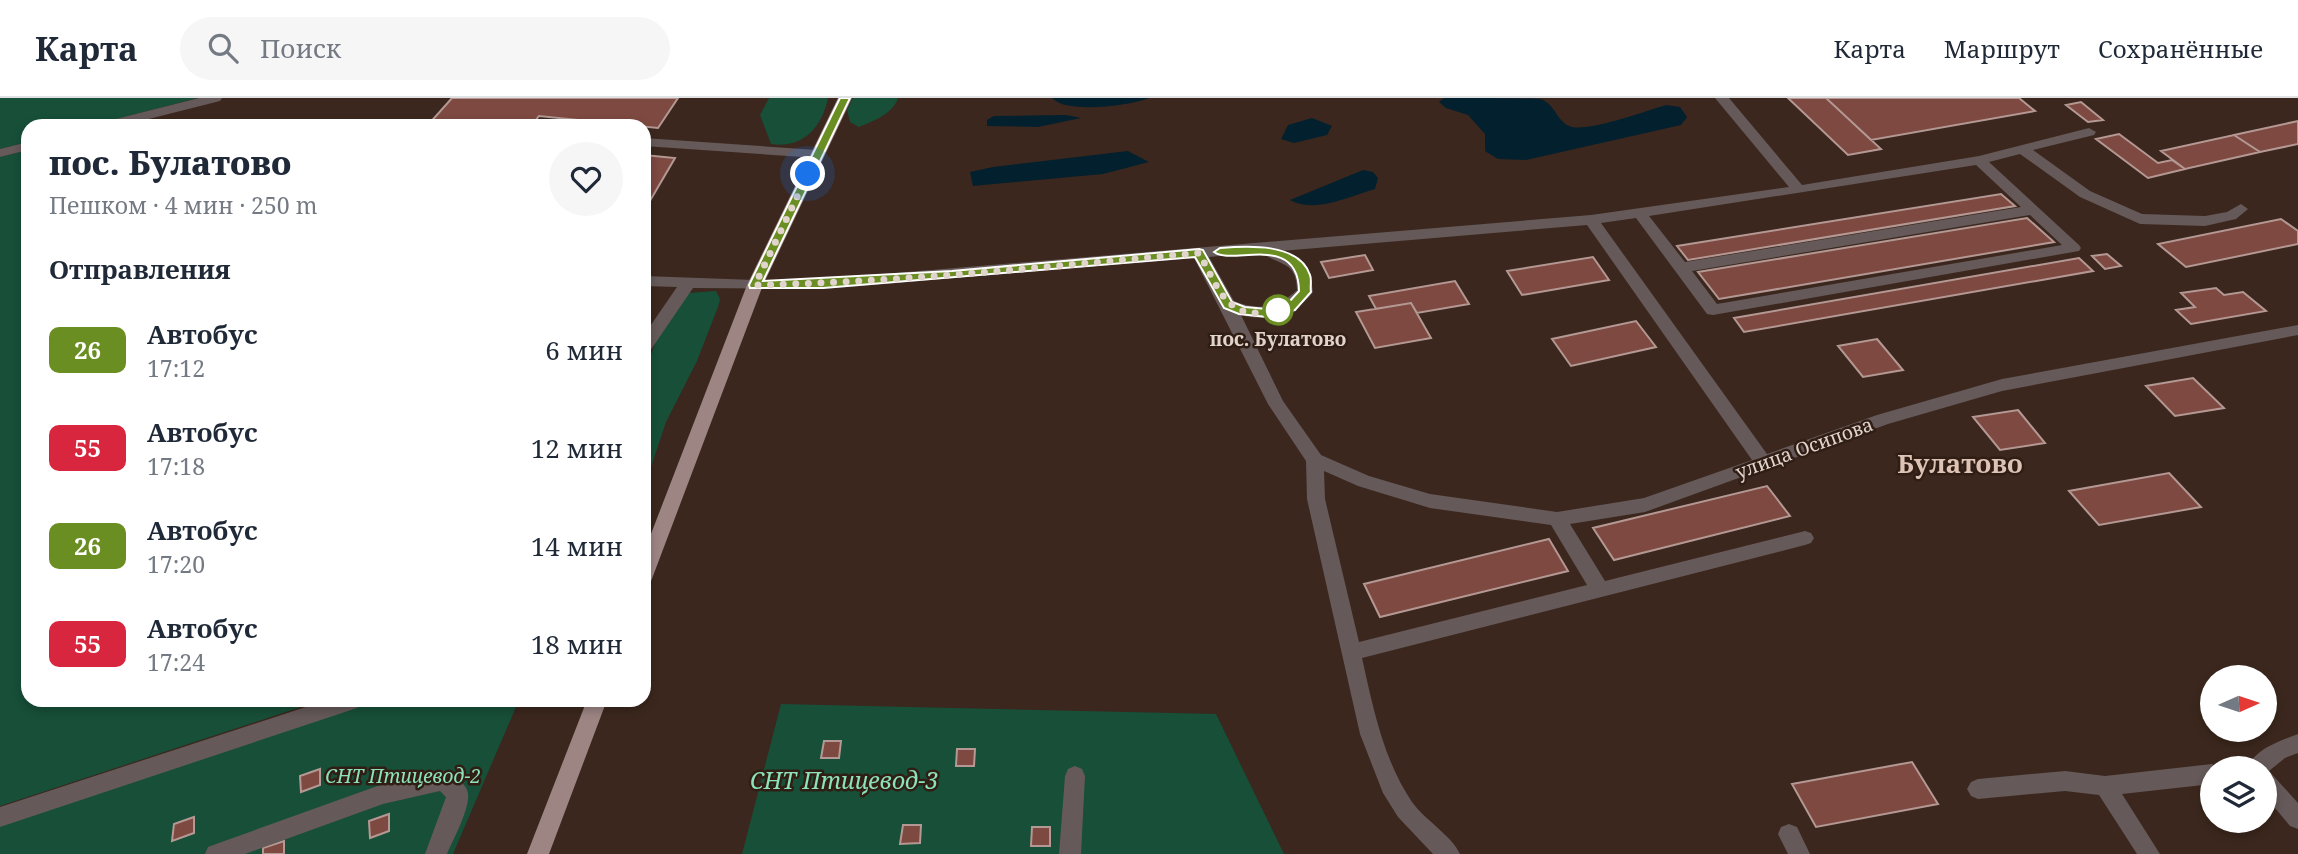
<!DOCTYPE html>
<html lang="ru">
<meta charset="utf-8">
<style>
:root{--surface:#fff;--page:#f6f6f7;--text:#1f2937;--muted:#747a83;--line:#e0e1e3}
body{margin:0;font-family:"Noto Serif",serif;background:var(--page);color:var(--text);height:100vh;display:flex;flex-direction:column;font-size:26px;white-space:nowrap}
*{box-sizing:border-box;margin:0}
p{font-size:23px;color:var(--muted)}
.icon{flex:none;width:38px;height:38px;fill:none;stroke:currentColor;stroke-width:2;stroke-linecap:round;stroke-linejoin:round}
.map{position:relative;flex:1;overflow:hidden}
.sheet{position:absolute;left:21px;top:21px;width:630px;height:588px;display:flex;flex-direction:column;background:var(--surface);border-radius:21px;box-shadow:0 4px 10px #0003}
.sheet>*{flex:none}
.badge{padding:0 14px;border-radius:10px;font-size:24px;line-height:46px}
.needle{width:46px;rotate:87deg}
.tools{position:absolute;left:2200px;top:567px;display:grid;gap:14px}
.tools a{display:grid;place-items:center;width:77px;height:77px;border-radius:50%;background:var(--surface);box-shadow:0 4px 10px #0003;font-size:35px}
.you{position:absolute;width:35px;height:35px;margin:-18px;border:5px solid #fff;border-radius:50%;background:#1a73e8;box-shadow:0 0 0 10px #1a73e833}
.map>.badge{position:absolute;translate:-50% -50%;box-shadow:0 0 0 4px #fff}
h2{padding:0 28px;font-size:26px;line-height:63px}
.round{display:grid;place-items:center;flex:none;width:74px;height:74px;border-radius:37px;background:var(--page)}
.overview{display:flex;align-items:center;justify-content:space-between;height:119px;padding:0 28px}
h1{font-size:33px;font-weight:800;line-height:52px}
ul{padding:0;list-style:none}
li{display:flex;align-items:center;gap:21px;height:98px;padding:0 28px}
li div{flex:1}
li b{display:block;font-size:26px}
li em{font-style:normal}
li .badge{min-width:77px;font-weight:700;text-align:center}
header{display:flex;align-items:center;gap:42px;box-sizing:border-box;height:98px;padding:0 35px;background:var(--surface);border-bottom:2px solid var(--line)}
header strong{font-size:33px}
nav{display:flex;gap:38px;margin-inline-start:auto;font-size:24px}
.search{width:490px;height:63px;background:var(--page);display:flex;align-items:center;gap:18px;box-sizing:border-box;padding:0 24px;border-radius:38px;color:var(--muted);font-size:26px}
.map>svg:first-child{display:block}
.green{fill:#174f38}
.water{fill:#03202e}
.building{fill:#7d4941;stroke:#b49893;stroke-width:2}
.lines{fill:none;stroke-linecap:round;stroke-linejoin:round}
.minor{fill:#655959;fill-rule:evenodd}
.major{fill:#9d8584;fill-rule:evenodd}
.line{fill:#6b8e23;stroke:#fff;stroke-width:2}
.walk{stroke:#e1d4cd;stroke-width:7;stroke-dasharray:0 12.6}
.stop-dot{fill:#fff;stroke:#6b8e23;stroke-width:3.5}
.labels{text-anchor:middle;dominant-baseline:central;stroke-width:5;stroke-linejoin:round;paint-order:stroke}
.stop-label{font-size:19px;font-weight:bold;fill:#e1d4cd;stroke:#301d14}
.street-label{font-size:19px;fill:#e1d4cd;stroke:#301d14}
.park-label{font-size:19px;font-style:italic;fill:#8ce3ba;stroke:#301d14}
.near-park-label{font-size:23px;font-style:italic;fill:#8ce3ba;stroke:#301d14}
.district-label{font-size:26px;font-weight:bold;fill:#ddc3b6;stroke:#301d14}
</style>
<header>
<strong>Карта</strong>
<div class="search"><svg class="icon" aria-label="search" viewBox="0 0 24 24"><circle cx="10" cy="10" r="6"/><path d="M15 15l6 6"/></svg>Поиск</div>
<nav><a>Карта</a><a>Маршрут</a><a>Сохранённые</a></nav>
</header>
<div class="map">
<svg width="2298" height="756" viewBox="0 0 2298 756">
<rect width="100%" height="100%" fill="#3b271d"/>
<path class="green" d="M0 0H198L89 28H28V44L0 51Z
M769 0H828C822 30 802 51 771 46L760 17Z
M853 0H898C893 16 873 23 859 29L850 24 847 12Z
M28 52V602H322L0 708V59Z
M716 193 720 201 718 209 697 263 666 324 644 390V275L656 243 688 195Z
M377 602H519L453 756H0V728Z
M781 606 1216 616 1284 756H742Z"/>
<path class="water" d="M1052 0H1149C1129 8 1066 16 1052 0Z
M1444 0C1464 0 1526 0 1541 1 1556 7 1557 25 1572 29 1591 33 1646 13 1666 7L1680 9 1687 19 1681 27 1526 62 1498 61 1485 53V36L1468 17 1446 10 1439 4Z
M1066 17 1081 20 1038 29 987 28V22L994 18Z
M1312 20 1332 28 1327 37 1294 45 1281 41 1288 27Z
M1128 53 1149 64 1103 76 973 88 970 74 993 69Z
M1363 72 1373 74 1378 80 1375 91C1349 98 1316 116 1290 102Z"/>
<path class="building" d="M452 0H678L658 30 539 18 531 28H427Z
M1788 0H1826L1881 51 1848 57Z
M1826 0H2019L2035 13 1871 42Z
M2081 4 2103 22 2088 24 2066 7Z
M2298 23V46L2260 54 2234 37Z
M2119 36 2158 65 2172 62 2185 71 2148 80 2096 41Z
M2234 37 2260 54 2185 71 2161 53Z
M644 57 675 60 644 113Z
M2001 96 2015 108 1688 162 1677 148Z
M2027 120 2054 144 1719 201 1698 174Z
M2281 121 2298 133V146L2186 169 2158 146Z
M2107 156 2121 168 2105 171 2092 158Z
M1365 157 1373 172 1329 180 1321 164Z
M1593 159 1609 182 1522 197 1507 173Z
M2079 160 2093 173 1744 234 1734 220Z
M1455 183 1469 206 1417 215 1411 205 1376 211 1369 198Z
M2216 190 2224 197 2243 194 2266 213 2191 226 2176 212 2195 209 2181 195Z
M1411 205 1431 240 1375 250 1356 214Z
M1636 223 1656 249 1571 268 1552 241Z
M1877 241 1903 272 1863 279 1838 248Z
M2193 280 2224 310 2175 318 2146 288Z
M2018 312 2045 345 2000 352 1973 319Z
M2169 375 2201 409 2099 427 2069 393Z
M1767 388 1790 418 1614 462 1593 430Z
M1549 441 1568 473 1380 519 1364 486Z
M824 643H841L839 660H821Z
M957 651H975L974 668H956Z
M1912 664 1938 706 1816 729 1792 686Z
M320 671V687L301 694 300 678Z
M389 716V733L370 740 369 723Z
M194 719V735L172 743 174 726Z
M903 727H921L920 745 900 746Z
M1032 729H1050V748H1031Z
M284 743V756H263V750Z"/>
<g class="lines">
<path class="minor" d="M199 0H222L220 3 121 28H98L100 25Z
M1715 0H1729L1802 87 1979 58 2089 30 2096 34 2094 37 2033 52 2090 93 2142 116 2205 118 2227 114 2241 106 2248 111 2236 121 2205 128 2140 126 2080 99 2020 56 1989 64 2079 147 2081 150 2079 153 1713 217 1707 216 1636 120 1601 125 1767 356 1877 317 2002 281 2298 227V237L2002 293 1888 326 1645 414 1570 426 1605 483 1805 433 1811 435 1814 440 1811 445 1805 447 1362 560C1373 609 1383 661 1412 704 1425 722 1452 738 1460 756H1433L1398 719 1383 695 1360 636 1307 401 1306 363 1268 306 1194 160 823 191 693 190 650 253 644 255V237L677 189 644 188V178L755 182 823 181 1591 117 1789 89ZM1976 67 2021 109 1685 164 1649 118ZM2030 117 2062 147 1717 206 1692 173ZM1587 127 1752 362 1644 400 1557 414 1430 396 1369 378 1321 357 1283 303 1241 217C1267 224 1296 217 1313 194 1311 172 1302 161 1281 153ZM1261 154C1280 169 1296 162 1297 192 1278 210 1258 213 1234 203L1209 159ZM1324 373 1358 388 1430 410 1551 427 1587 487 1359 544 1325 401Z
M644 40 817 52 824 56 817 60 644 48Z
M28 44V52L0 59V51Z
M327 602H364L361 608 354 611 0 729V709Z
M2298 636V655L2285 660 2269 673 2298 705V731L2290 728 2264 697V670H2247C2255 651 2279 643 2298 636Z
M2212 666 2220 670H2212V686L2122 696 2160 756H2137L2099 697 2065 693 1978 701 1971 698 1967 691 1971 684 1978 681 2065 673 2105 678Z
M1075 668 1082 671 1085 678 1081 756H1059L1065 678 1068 671Z
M443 673C451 676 468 686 468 696 470 711 453 742 447 756H425L446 699 440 693 383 706 245 756H205L208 749 216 746 383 686Z
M1789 726 1797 729 1810 756H1788L1778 736 1781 729Z"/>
<path class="major" d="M838 0H852L763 187 653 478 651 483 644 486V454L747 187Z
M587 602H607L549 756H527Z"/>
</g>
<path class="line" d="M840 0H850L763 183 952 173 1199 151 1203 152 1232 204 1245 209 1267 211 1287 206 1299 193C1298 134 1232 168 1214 154L1220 150C1246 148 1299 144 1310 177 1312 181 1310 189 1311 194L1295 212 1267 219 1239 216 1224 210 1195 159 823 190H750L749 187Z"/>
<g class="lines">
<path class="walk" d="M808 76 755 187C903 184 1051 168 1199 155 1219 191 1227 226 1278 212"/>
</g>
<circle class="stop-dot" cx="1278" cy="212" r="14"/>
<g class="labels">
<g class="stop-label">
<text x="1278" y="241">пос. Булатово</text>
</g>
<g class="street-label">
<text transform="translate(1804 350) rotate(-20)">улица Осипова</text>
</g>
<g class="park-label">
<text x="403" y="678">СНТ Птицевод-2</text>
</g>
<g class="near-park-label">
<text x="844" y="682">СНТ Птицевод-3</text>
</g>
<g class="district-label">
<text x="1960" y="365">Булатово</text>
</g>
</g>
</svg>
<div class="tools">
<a><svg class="needle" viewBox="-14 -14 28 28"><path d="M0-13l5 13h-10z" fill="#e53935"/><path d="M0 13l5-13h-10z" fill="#747a83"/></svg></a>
<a><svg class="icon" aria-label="layers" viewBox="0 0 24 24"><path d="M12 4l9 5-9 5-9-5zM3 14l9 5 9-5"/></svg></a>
</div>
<div class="you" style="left:808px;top:76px"></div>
<section class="sheet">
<div class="overview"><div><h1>пос. Булатово</h1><p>Пешком · 4 мин · 250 m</p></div><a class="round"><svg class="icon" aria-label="heart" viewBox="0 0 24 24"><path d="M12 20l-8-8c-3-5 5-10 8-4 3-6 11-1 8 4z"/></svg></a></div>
<h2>Отправления</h2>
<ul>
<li><span class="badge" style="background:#6b8e23;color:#fff">26</span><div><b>Автобус</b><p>17:12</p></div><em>6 мин</em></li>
<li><span class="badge" style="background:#d7263d;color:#fff">55</span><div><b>Автобус</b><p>17:18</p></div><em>12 мин</em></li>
<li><span class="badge" style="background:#6b8e23;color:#fff">26</span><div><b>Автобус</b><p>17:20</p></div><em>14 мин</em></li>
<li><span class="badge" style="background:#d7263d;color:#fff">55</span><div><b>Автобус</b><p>17:24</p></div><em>18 мин</em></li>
</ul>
</section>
</div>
